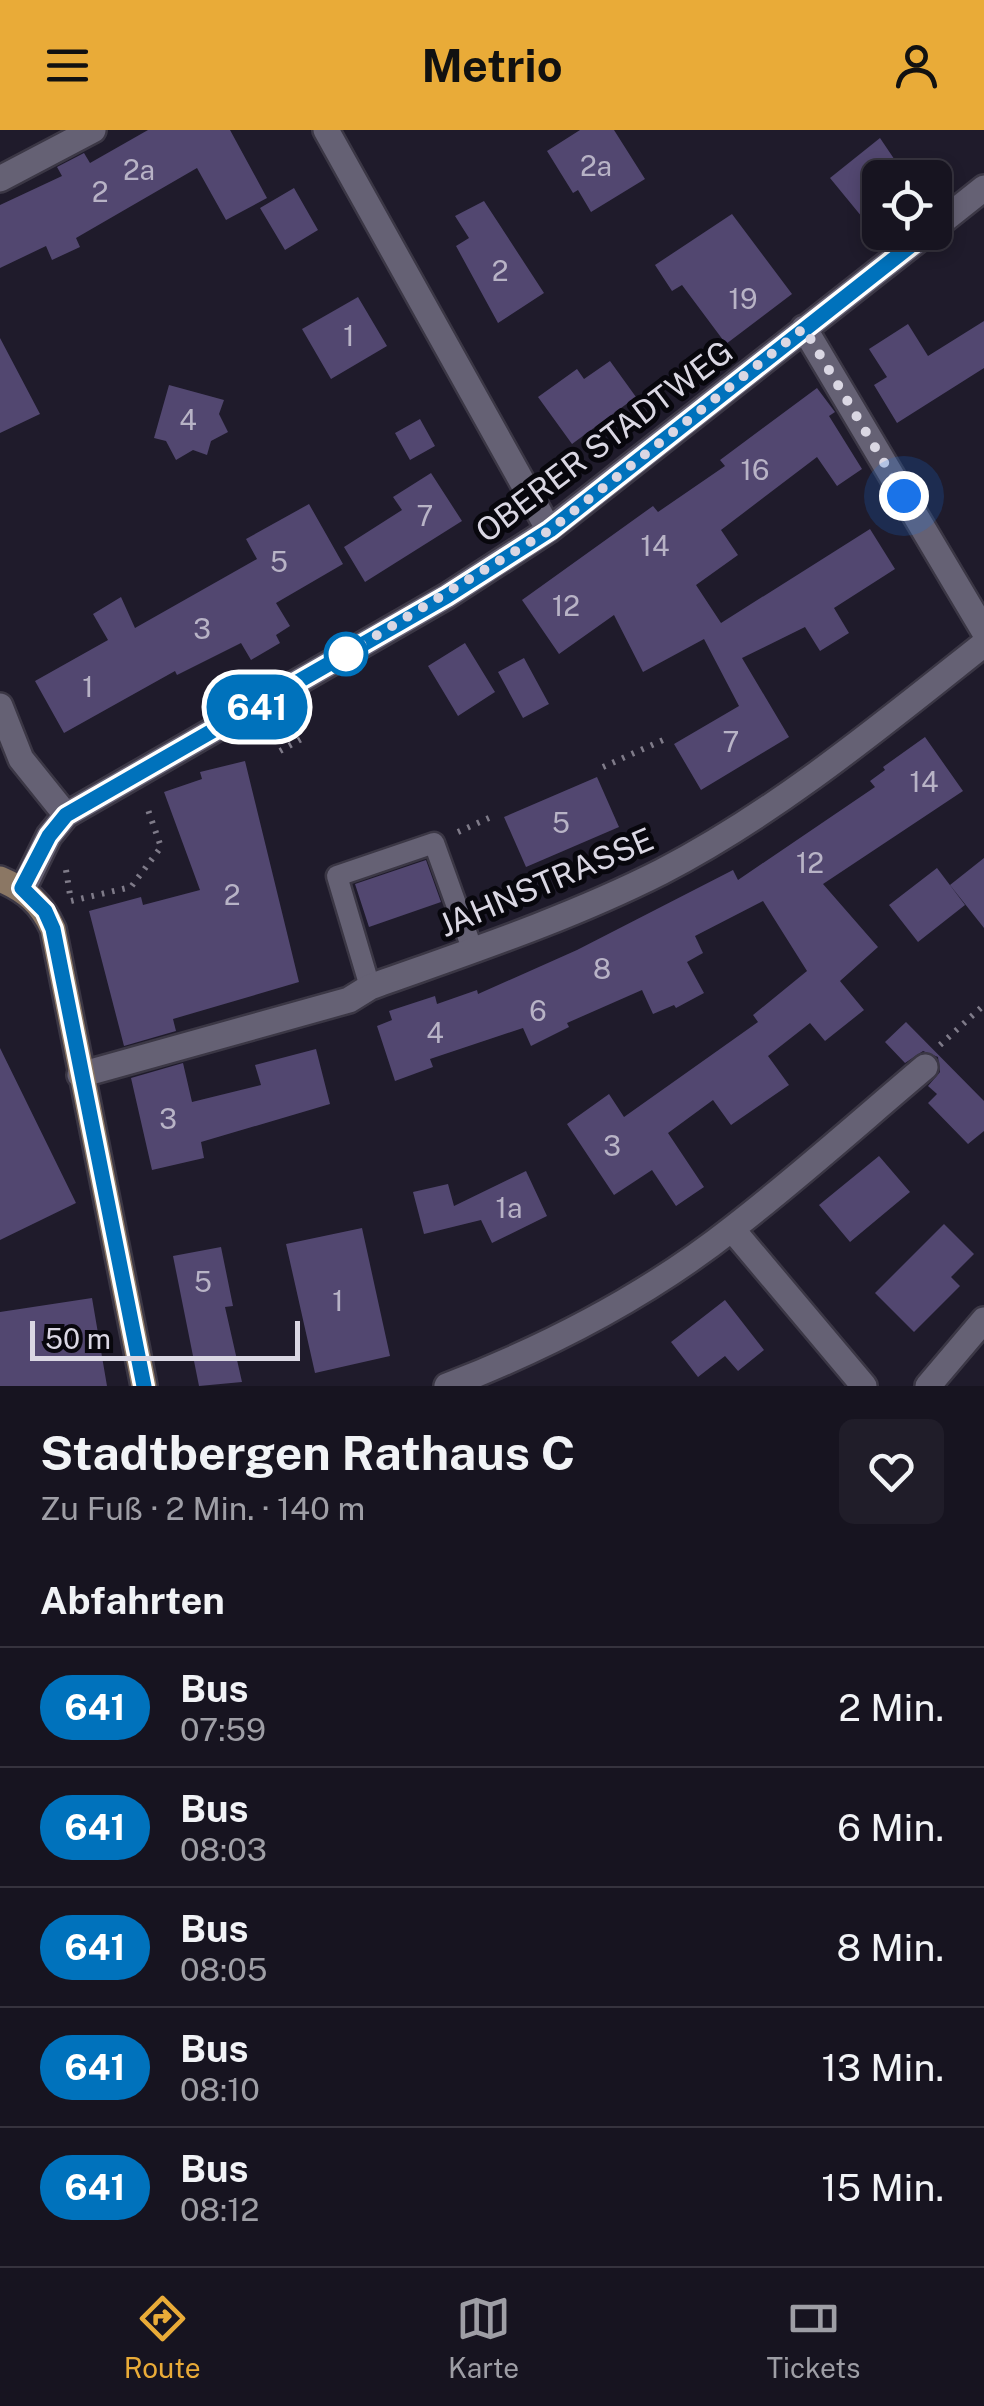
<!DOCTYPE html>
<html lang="de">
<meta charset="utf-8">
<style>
:root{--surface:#171420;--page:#201d29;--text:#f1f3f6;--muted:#9e9ea5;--line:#36333e;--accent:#e9ab38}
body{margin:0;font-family:"Public Sans",sans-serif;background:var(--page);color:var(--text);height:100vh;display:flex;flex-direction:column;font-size:38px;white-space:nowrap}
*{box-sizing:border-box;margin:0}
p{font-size:32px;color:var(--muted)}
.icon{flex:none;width:55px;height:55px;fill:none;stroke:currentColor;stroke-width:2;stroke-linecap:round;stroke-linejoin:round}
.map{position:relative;height:1256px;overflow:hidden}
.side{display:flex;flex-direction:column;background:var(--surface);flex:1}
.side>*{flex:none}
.badge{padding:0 20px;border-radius:32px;font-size:35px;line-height:65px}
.tools{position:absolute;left:862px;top:30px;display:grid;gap:20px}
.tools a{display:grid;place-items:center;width:90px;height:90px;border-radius:15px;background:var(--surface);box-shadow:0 5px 15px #0003,0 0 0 2px var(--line);font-size:50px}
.scale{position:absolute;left:30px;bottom:25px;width:270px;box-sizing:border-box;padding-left:10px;border:5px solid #dad7e3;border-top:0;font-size:28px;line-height:35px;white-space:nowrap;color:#dad7e3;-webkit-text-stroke:8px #08070d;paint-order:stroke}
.you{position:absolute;width:50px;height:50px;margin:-25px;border:8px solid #fff;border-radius:50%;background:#1a73e8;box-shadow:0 0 0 15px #1a73e833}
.map>.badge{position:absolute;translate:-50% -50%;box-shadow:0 0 0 5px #fff}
h2{padding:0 40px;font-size:38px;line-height:90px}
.round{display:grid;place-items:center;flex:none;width:105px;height:105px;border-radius:15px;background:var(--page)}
.overview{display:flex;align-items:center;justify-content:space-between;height:170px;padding:0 40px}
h1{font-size:48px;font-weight:700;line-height:75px}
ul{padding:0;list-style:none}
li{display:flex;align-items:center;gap:30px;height:120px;padding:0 40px;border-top:2px solid var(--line)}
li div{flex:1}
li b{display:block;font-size:38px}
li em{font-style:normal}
li .badge{min-width:110px;font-weight:700;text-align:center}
header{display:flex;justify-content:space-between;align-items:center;height:130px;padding:0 40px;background:var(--accent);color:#111;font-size:45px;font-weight:700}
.menu{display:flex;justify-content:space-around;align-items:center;height:140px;border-top:2px solid var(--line);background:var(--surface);font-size:28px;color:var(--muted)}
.menu a{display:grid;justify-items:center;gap:5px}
.menu .on{color:var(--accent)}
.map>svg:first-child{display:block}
.building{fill:#524770}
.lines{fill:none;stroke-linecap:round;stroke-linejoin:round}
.lane-casing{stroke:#3b3745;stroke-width:25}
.street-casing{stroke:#3b3745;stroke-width:30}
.secondary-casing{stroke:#3b3745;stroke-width:30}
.path{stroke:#7f7b89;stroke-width:6;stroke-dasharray:2.5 8;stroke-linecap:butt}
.lane{stroke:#656174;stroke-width:20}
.street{stroke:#656174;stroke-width:25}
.secondary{stroke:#8b7764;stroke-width:25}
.line-casing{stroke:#fff;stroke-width:22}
.line{stroke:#0072bc;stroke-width:15}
.walk{stroke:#dad7e3;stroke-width:10;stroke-dasharray:0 18}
.stop-dot{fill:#fff;stroke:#0072bc;stroke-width:5}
.labels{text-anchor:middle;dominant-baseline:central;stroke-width:10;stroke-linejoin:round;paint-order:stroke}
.number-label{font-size:28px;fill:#b8b3c6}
.street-label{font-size:32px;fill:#dad7e3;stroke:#08070d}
</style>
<header><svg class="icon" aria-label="menu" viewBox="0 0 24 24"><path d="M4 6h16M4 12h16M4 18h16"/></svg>Metrio<svg class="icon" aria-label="person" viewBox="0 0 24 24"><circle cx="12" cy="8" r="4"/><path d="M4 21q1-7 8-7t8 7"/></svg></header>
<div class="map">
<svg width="984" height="1256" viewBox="0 0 984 1256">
<rect width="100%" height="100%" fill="#1f1b2b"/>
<path class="building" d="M148 0H230L267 68 226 90 197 38 76 108 80 117 52 130 46 116 0 138V75L62 46 57 37 84 23 90 33Z
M580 0H614L645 49 591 82 578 60 573 63 547 21Z
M880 8 907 48H880V73L862 87 830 48Z
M294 58 318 100 285 120 260 78Z
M484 71 544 163 498 193 456 116 469 108 455 86Z
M732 84 792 164 726 214 682 155 672 161 655 135Z
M358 167 387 216 331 249 302 199Z
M984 191V238L897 293 874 255 887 247 869 219 908 194 928 226Z
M0 208 40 284 0 303Z
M610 231 636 267 572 314 538 267 577 239 584 249Z
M169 255 224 270 219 284 228 302 211 311 207 325 193 320 176 330 166 311 154 308Z
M817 258 835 282 829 286 862 339 837 356 817 327 721 400 738 425 696 455 721 493 870 399 895 439 834 478 849 503 820 521 805 497 742 528 789 607 701 660 674 614 739 576 704 509 643 542 614 485 559 524 522 470 653 376 658 382 725 336 720 330Z
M420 289 435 316 410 330 395 303Z
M431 343 462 391 365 452 344 417 402 380 393 367Z
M309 374 343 434 276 473 290 496 276 505 280 513 251 530 241 513 177 545 175 541 64 603 35 551 108 510 93 484 121 467 135 498 257 429 246 409Z
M465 513 495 562 458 586 428 536Z
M524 528 549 574 523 588 498 542Z
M925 607 963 661 823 754 878 817 840 851 864 880 825 911 810 893 768 926 789 955 731 995 713 970 668 1003 704 1057 676 1076 652 1040 614 1065 567 994 609 964 624 987 758 892 753 885 807 841 763 771 695 806 703 823 687 832 704 863 676 878 674 875 653 884 642 860 567 893 569 897 531 916 523 898 430 929 433 937 395 951 377 896 392 890 389 881 435 866 437 874 477 860 478 864 577 820 733 740 738 750 875 657 870 651 885 640 883 637Z
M245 631 299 852 173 889 176 901 124 916 89 781 141 767 143 775 200 760 164 662 202 649 200 642Z
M597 647 619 697 526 737 504 687Z
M984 728V798L950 755Z
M426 730 441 772 369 797 355 754Z
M937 738 965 775 918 812 889 775Z
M906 892 984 971V1001L968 1014 928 973 937 964 928 956 940 942 938 927 923 921 905 933 885 912Z
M0 918 76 1073 0 1110Z
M316 919 330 974 201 1012 204 1028 152 1040 131 948 183 933 192 972 261 955 255 935Z
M879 1026 910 1062 850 1112 819 1075Z
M526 1041 547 1086 492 1113 481 1090 424 1104 413 1062 448 1054 454 1076Z
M944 1094 974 1124 951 1147 960 1156 914 1202 875 1163Z
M362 1098 390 1226 315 1243 286 1114Z
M221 1117 233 1176 225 1177 242 1252 199 1256 173 1126Z
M92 1168 107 1256H0V1182Z
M725 1170 764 1220 738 1241 725 1226 698 1247 671 1212Z"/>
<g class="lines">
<defs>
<path id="lane" d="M370 857 337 746 434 713 473 821"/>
<path id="street" d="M326 0 549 400
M0 49 93 0
M935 97 984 58
M804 198 984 501
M0 576 21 629 66 685
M23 759 49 706 66 685 447 466 549 400 928 102
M80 945 349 870 370 857C468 822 568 789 661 742 777 682 882 595 984 514
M732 1099 864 1256
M447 1256C548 1217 648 1165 733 1098 799 1047 861 991 925 937
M928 1256 984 1190"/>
<path id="secondary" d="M0 749C26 760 41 773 53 799L144 1256"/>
</defs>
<use href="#lane" class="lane-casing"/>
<use href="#street" class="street-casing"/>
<use href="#secondary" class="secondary-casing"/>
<path class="path" d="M280 621 305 607
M603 637 663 610
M458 702 491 687
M66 740 71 771 131 757 161 717 146 674
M940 915 984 875"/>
<use href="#lane" class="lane"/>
<use href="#street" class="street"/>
<use href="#secondary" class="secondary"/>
</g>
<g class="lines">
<defs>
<path id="line" d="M144 1256 53 799 45 781 22 758 49 706 66 685 447 466 550 400 928 102"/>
</defs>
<use href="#line" class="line-casing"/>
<use href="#line" class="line"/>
<path class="walk" d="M346 524 550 400 804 198 904 366"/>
</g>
<circle class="stop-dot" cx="346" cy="524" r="20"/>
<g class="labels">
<g class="number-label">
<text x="596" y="35">2a</text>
<text x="139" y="39">2a</text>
<text x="100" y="61">2</text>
<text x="500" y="140">2</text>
<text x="743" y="168">19</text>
<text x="349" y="205">1</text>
<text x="188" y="289">4</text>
<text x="755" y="339">16</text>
<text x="425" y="385">7</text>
<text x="655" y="415">14</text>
<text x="279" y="431">5</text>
<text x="566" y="475">12</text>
<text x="202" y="498">3</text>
<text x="88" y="556">1</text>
<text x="731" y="611">7</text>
<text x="924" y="651">14</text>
<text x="561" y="692">5</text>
<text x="810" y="732">12</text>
<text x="232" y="764">2</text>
<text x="602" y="838">8</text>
<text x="538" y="880">6</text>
<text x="435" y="902">4</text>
<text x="168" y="988">3</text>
<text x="612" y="1015">3</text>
<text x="509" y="1077">1a</text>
<text x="203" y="1151">5</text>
<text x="338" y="1170">1</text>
</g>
<g class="street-label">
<text transform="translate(604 311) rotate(-37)">OBERER STADTWEG</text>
<text transform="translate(546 752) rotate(-23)">JAHNSTRASSE</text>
</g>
</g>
</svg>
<div class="tools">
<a><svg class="icon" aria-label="locate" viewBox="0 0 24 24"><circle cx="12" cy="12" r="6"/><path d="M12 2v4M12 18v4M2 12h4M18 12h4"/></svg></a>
</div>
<div class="scale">50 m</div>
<div class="you" style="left:904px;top:366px"></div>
<b class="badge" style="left:257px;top:577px;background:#0072bc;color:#fff">641</b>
</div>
<section class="side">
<div class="overview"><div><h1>Stadtbergen Rathaus C</h1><p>Zu Fuß · 2 Min. · 140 m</p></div><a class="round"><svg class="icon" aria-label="heart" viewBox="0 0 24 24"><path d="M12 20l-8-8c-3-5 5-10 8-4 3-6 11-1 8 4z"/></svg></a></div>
<h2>Abfahrten</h2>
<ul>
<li><span class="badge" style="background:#0072bc;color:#fff">641</span><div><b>Bus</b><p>07:59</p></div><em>2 Min.</em></li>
<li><span class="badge" style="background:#0072bc;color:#fff">641</span><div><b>Bus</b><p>08:03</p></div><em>6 Min.</em></li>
<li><span class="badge" style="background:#0072bc;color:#fff">641</span><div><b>Bus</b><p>08:05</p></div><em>8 Min.</em></li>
<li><span class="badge" style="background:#0072bc;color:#fff">641</span><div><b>Bus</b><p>08:10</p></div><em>13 Min.</em></li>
<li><span class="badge" style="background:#0072bc;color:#fff">641</span><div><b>Bus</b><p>08:12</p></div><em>15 Min.</em></li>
</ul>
</section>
<nav class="menu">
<a class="on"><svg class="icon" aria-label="directions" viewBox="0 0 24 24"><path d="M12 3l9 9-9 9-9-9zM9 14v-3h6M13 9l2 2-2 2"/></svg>Route</a>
<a><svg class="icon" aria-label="map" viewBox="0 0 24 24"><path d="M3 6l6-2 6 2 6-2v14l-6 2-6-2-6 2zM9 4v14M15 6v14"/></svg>Karte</a>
<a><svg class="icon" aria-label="tickets" viewBox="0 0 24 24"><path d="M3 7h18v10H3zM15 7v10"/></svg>Tickets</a>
</nav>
